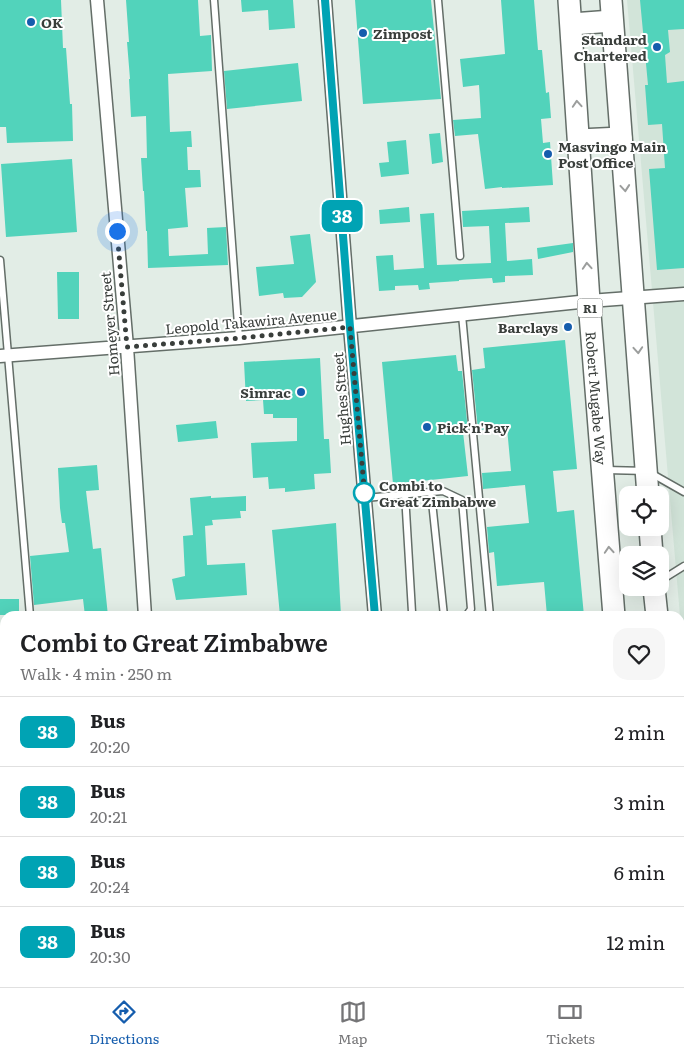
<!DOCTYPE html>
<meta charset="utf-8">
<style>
:root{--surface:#fff;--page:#f6f6f6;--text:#202124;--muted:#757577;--line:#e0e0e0;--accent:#155dad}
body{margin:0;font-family:Literata,serif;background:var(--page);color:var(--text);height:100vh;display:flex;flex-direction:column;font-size:19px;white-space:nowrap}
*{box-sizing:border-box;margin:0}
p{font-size:16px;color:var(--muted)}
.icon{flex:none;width:28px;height:28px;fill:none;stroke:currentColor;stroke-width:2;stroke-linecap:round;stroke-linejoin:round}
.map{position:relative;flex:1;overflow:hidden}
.sheet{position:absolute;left:0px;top:611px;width:685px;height:376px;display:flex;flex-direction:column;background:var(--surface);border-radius:15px 15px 0 0;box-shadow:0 5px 20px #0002}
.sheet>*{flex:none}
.badge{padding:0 10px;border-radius:8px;font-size:18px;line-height:32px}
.tools{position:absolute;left:619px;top:486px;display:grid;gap:10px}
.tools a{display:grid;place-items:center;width:50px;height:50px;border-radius:10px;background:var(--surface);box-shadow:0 5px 20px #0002;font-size:25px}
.you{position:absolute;width:25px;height:25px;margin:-12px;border:4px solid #fff;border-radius:50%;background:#1a73e8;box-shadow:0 0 0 8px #1a73e833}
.map>.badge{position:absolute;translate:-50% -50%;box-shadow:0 0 0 2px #fff}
.round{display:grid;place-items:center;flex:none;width:52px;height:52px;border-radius:15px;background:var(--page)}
.headline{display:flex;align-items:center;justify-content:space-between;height:85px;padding:0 20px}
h1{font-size:24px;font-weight:600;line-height:38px}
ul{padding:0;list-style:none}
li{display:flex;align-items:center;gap:15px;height:70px;padding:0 20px;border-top:1px solid var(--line)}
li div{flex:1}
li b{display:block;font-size:19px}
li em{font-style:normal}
li .badge{min-width:55px;font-weight:700;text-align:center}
.dock{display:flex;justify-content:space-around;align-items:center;height:70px;border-top:1px solid var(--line);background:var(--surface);font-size:14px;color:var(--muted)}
.dock a{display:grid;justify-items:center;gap:2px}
.dock .on{color:var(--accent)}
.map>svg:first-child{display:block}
.built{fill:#d2e4d9}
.building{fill:#52d3bb}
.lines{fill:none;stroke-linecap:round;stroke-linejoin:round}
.service-casing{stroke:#646e68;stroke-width:9}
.minor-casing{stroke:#646e68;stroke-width:15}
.trunk-casing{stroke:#646e68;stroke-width:24}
.service{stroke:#fff;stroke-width:6}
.minor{stroke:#fff;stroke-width:12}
.trunk{stroke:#fff;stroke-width:21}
.oneway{stroke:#9c9e9d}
.line-casing{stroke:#fff;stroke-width:11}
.line{stroke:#00a3b4;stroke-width:8}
.walk{stroke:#393e3b;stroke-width:5;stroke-dasharray:0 9}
.poi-dot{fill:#155dad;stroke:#fff;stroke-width:2}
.stop-dot{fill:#fff;stroke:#00a3b4;stroke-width:2.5}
.labels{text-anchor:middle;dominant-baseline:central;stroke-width:4;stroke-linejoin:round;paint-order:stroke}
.shield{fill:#fff;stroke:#747876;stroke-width:1}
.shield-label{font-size:12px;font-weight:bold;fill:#393e3b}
.poi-label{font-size:14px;font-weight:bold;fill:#393e3b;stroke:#fff;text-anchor:start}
.street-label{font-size:14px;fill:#393e3b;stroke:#fff}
.stop-label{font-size:14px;font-weight:bold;fill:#393e3b;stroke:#fff;text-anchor:start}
</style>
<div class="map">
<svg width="684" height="987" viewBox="0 0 684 987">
<rect width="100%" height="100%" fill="#e2ede6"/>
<path class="built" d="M627 0H684V663L680 616Z"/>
<path class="building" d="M0 0H61L63 48H66L70 104H72L73 141 7 143 6 127H0Z
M126 0H198L200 36 211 35 212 71 168 74 170 132 191 131 192 147H187L188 170H200L201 187 185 188 188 227 168 229 169 256 208 254 207 228 226 227 228 265 148 268 147 231H146L144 191H143L141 158H147L146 116 131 117 129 79H130L127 42H129Z
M241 0H293L295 28 269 30 268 10 242 12Z
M355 0H431L441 99 363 104Z
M501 0H534L538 50H542L546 93 549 92 551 118 541 119 543 143 550 142 553 185 502 188V187L485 189 478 134 455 136 453 120 481 118 479 85 463 87 460 59 505 54Z
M640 0H684V29L668 30 670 52 665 55 667 83 684 81V268L657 270 649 169 665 168 662 124 648 125 645 85H648Z
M298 63 302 101 227 109 224 71Z
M440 133 443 162 432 164 429 134Z
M406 140 409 174 381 177 379 163 389 162 387 142Z
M72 159 77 232 6 237 1 164Z
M409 207 410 222 380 224 379 210Z
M529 207 530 222 505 223 507 261 532 259 533 275 505 276V282L493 283 492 278 459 280V281L429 283 430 289 419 290 418 285 395 286V290L379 291 376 256 393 255 394 270 424 268 420 214 434 213 437 265 491 263 489 226 463 227 462 211Z
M310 234 316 282 302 297 284 298 283 293 259 296 256 267 294 264 290 236Z
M573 243V252L538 259 537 248Z
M57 272H79V319H58Z
M565 340 577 469 553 471 557 512 574 510 584 616H547L544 582 497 586 494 552 489 553 487 527 529 523 525 485 483 489 482 473 511 471 507 428 478 430 472 370 485 368 483 348Z
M456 355 458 371H462L468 431 463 432 468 476 393 484 382 362Z
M320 358 324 439H329L331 473 314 474 315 489 285 492V488L269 489 268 477 253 478 251 443 297 441V418H273V414H264L263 400 246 401 244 362Z
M216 421 218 438 178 442 176 425Z
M97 465 99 490 86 491 93 549 101 548 108 616H85L83 599 34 605 30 556 69 552 65 523H62L60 508 58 468Z
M211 496V498L246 496V511H240L241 518 212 520 213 525 205 526 207 565 245 563 247 595 176 600 172 579 185 576 183 536 193 535 190 498Z
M336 523 341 616H280L272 530Z
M0 599H19V615H0Z"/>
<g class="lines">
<defs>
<path id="service" d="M214 0 239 338
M438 0 460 256
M0 260 30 616
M462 315 490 616
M606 470 647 471 684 492
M431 492 444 616
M405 494 412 612 414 616
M365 498 443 491 462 500 471 609 466 616
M660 581 684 566
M615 589 628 587
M175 982V987"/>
<path id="minor" d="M97 0 127 347 145 616
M325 0 350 327 375 616
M0 356 239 338 589 301 684 294
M680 756H684
M0 802 5 801
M389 982V987
M426 982V987"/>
<g id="trunk">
<path id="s1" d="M569 0 589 301 614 616"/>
<path d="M611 0 648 495"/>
<path d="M572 24 612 21"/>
<path d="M579 140 621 138"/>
<path d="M650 528 652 555"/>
<path d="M654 588 657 616"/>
<path d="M649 982V987"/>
<path d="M678 982V987"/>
</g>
</defs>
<use href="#service" class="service-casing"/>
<use href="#minor" class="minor-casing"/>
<use href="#trunk" class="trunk-casing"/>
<use href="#service" class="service"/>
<use href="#minor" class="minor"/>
<use href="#trunk" class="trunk"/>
</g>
<defs><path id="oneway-chevron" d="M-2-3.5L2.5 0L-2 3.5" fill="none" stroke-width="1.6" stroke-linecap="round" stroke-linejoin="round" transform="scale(1.25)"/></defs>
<g class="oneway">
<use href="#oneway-chevron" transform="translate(577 104) rotate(-94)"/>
<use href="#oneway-chevron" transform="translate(625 188) rotate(85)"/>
<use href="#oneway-chevron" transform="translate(587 266) rotate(-94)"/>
<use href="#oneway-chevron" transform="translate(638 350) rotate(86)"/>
<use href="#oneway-chevron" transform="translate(609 550) rotate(-94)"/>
</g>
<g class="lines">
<defs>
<path id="line" d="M325 0 350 327 375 616"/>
</defs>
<use href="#line" class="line-casing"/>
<use href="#line" class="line"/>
<path class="walk" d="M117 231 127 347 240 338 350 327 365 498 364 493"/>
</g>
<g class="poi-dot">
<circle cx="31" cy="22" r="5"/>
<circle cx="363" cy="33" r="5"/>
<circle cx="657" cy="47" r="5"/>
<circle cx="548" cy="154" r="5"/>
<circle cx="568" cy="327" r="5"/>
<circle cx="301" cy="392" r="5"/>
<circle cx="427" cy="427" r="5"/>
</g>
<circle class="stop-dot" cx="364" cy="493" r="10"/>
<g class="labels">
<rect class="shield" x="577.5" y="298.5" width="25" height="19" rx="4"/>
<g class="shield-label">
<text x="590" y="308">R1</text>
</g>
<g class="poi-label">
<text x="41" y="22">OK</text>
<text x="373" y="33">Zimpost</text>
<text x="647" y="39" text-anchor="end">Standard<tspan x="647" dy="16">Chartered</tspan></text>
<text x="558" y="146">Masvingo Main<tspan x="558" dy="16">Post Office</tspan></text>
<text x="558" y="327" text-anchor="end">Barclays</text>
<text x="291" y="392" text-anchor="end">Simrac</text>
<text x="437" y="427">Pick'n'Pay</text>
</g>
<g class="street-label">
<text transform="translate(251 321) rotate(-5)">Leopold Takawira Avenue</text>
<text transform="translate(109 324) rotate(-95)">Homeyer Street</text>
<text stroke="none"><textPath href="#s1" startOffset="399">Robert Mugabe Way</textPath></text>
<text transform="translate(341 399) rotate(-95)">Hughes Street</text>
</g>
<g class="stop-label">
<text x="379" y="485">Combi to<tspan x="379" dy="16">Great Zimbabwe</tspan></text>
</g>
</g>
</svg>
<div class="tools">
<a><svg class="icon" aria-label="locate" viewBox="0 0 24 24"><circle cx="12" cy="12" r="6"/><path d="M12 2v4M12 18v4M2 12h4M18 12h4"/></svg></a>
<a><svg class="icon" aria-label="layers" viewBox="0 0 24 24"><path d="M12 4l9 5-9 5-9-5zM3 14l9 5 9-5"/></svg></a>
</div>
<div class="you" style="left:117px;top:231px"></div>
<b class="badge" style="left:342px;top:216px;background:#00a3b4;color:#fff">38</b>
<section class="sheet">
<div class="headline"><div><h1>Combi to Great Zimbabwe</h1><p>Walk · 4 min · 250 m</p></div><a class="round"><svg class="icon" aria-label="heart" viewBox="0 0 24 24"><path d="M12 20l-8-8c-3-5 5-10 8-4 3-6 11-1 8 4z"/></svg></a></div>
<ul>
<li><span class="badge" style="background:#00a3b4;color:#fff">38</span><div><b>Bus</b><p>20:20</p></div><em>2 min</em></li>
<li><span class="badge" style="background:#00a3b4;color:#fff">38</span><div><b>Bus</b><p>20:21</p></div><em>3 min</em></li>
<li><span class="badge" style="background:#00a3b4;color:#fff">38</span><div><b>Bus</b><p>20:24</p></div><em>6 min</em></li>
<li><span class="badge" style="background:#00a3b4;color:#fff">38</span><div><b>Bus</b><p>20:30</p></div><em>12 min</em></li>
</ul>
</section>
</div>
<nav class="dock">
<a class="on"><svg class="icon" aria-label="directions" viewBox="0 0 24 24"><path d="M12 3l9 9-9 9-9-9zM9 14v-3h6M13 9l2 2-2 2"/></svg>Directions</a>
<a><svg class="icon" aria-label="map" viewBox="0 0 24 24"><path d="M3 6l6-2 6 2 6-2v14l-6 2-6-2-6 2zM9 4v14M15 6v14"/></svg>Map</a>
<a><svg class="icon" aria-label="tickets" viewBox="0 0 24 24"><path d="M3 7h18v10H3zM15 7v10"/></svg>Tickets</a>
</nav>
